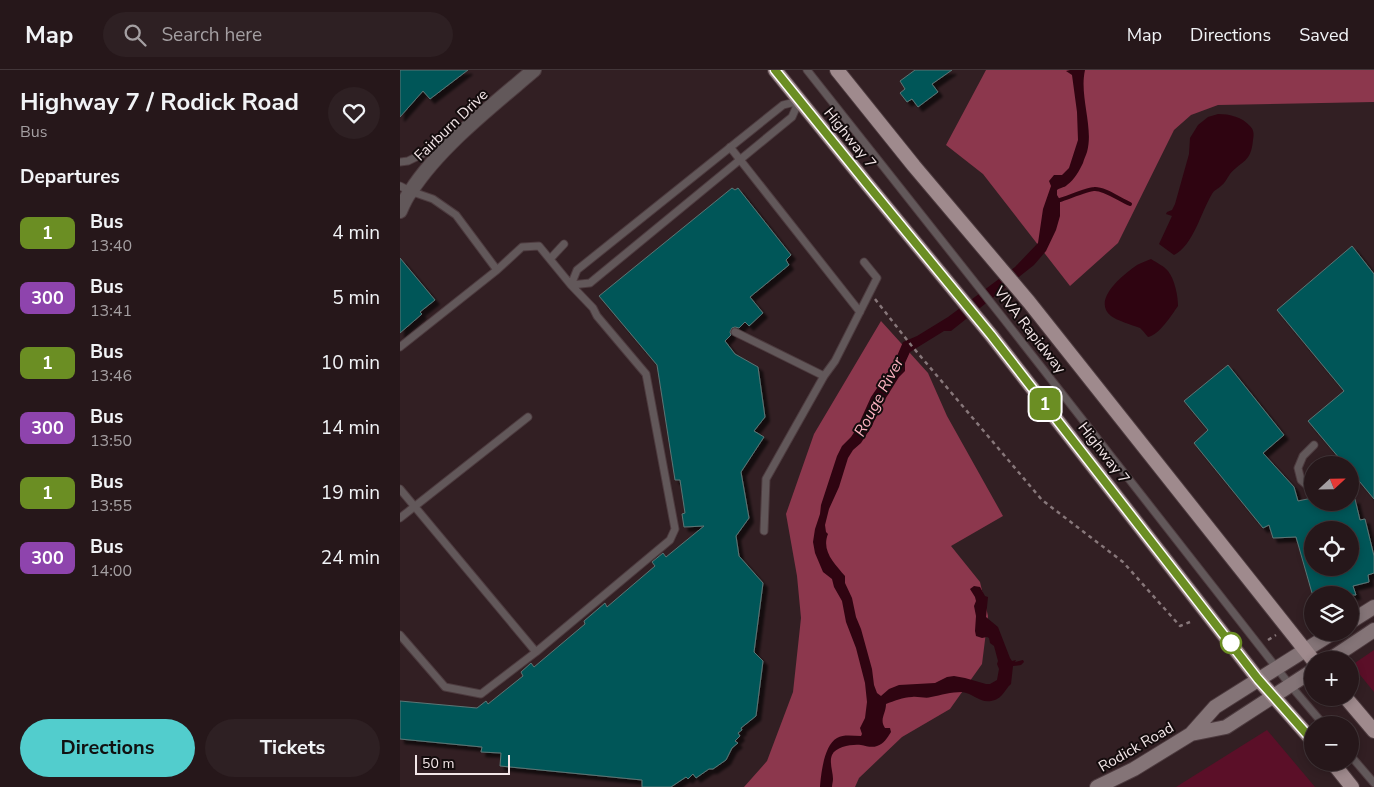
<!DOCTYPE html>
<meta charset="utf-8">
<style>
:root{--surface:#26171a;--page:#2e2023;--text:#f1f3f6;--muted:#a49fa2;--line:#423639;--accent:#52cdcd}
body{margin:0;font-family:"Nunito Sans",sans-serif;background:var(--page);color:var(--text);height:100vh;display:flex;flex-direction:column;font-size:19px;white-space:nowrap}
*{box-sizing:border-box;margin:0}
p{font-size:16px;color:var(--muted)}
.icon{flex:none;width:28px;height:28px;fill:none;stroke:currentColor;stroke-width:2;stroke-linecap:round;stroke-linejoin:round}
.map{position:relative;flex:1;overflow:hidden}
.details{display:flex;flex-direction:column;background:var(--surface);width:400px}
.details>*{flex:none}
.badge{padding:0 10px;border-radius:8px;font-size:18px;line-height:32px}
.needle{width:32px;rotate:68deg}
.tools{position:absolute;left:904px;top:386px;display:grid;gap:10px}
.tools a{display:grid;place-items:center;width:55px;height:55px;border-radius:50%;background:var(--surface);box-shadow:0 2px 8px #0003,0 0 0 1px var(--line);font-size:25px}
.scale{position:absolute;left:15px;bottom:12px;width:95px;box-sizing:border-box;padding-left:5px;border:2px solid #f3e6e8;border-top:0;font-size:14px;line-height:18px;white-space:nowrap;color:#f3e6e8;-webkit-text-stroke:4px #140c0d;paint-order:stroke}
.map>.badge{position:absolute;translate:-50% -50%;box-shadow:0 0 0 2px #fff}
h2{padding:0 20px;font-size:19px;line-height:45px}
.round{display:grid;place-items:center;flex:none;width:52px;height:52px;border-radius:26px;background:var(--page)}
.head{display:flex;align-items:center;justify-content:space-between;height:85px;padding:0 20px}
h1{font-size:24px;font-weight:700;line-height:38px}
.cta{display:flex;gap:10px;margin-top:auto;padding:10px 20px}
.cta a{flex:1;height:58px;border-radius:30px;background:var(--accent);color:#111;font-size:20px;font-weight:700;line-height:58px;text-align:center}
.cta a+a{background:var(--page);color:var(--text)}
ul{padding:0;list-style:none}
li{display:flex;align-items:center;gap:15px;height:65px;padding:0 20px}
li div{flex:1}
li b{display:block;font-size:19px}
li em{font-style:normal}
li .badge{min-width:55px;font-weight:700;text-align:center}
header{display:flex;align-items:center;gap:30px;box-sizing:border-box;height:70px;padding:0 25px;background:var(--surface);border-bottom:1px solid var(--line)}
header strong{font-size:24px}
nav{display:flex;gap:28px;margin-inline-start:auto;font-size:18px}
.search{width:350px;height:45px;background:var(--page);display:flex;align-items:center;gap:12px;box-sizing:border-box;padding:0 18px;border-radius:28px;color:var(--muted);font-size:19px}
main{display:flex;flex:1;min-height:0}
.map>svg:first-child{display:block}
.green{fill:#5b0f28}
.forest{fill:#8c374d}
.water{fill:#2f0411}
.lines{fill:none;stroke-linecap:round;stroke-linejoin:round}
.stream{stroke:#2f0411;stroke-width:4}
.building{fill:#035758;stroke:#5c7575;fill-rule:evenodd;filter:url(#shadow)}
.service-casing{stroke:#4d3b3f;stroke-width:9}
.minor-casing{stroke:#4d3b3f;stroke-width:16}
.secondary-casing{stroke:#4d3b3f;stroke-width:16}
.primary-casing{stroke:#4d3b3f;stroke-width:16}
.path{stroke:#87777a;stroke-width:2.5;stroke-dasharray:4 4;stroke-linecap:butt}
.service{stroke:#62585a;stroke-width:7}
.minor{stroke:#62585a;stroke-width:14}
.secondary{stroke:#847477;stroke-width:14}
.primary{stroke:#9f8a8d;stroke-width:14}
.line-casing{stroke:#fff;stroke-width:11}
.line{stroke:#6b8e23;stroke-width:8}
.stop-dot{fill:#fff;stroke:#6b8e23;stroke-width:2.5}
.labels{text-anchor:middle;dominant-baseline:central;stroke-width:4;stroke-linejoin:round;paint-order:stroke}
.street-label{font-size:15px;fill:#f3e6e8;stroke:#140c0d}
.water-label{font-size:16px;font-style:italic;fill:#fbb1bf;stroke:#140c0d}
</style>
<header>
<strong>Map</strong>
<div class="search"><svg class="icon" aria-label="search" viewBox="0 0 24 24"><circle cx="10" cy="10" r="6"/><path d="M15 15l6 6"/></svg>Search here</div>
<nav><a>Map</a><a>Directions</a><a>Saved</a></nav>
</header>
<main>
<section class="details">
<div class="head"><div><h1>Highway 7 / Rodick Road</h1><p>Bus</p></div><a class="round"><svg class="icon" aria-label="heart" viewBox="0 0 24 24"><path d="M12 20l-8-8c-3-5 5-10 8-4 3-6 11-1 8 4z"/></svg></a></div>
<h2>Departures</h2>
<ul>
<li><span class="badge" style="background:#6b8e23;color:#fff">1</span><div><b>Bus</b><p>13:40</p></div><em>4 min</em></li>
<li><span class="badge" style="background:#8e44ad;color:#fff">300</span><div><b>Bus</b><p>13:41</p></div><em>5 min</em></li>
<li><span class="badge" style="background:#6b8e23;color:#fff">1</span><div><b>Bus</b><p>13:46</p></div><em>10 min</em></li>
<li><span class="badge" style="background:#8e44ad;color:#fff">300</span><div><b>Bus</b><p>13:50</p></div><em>14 min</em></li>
<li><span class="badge" style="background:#6b8e23;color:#fff">1</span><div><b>Bus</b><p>13:55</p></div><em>19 min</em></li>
<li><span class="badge" style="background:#8e44ad;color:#fff">300</span><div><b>Bus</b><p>14:00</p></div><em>24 min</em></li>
</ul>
<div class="cta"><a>Directions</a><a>Tickets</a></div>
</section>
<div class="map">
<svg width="974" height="717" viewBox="0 0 974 717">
<defs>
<filter id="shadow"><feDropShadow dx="4.5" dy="4.5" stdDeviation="1" flood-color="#0009"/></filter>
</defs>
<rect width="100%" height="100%" fill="#321f23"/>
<path class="green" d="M974 580V622L952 595Z
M867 660 915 717H776Z"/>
<path class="forest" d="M586 0H974V32L818 35 791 45 774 60 718 173 670 216 583 104 546 75Z
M481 251 528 303 547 346 603 446 551 476 580 512 588 546 582 594 550 639 502 667 459 708 455 717H344L367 691 393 622 401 548 397 506 386 444 414 364Z"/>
<path class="water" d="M670 0H685C679 26 694 57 687 82 686 85 684 89 683 93 679 101 675 109 667 115 664 118 661 117 657 120V125L660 130V146L656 160 646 181 634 195 551 261H544L510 282 505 293V301L499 307 479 339 472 356 461 373 453 380 448 388 439 417 429 439 425 455 426 462 428 464C421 481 435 494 445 506V513L452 528 456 547 461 559 472 599 474 615 477 623 481 626 489 619 499 615 535 613 547 607 554 606 565 608 586 614H590L597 610 599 599 597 594 598 591 594 576 590 573 589 568 587 567 582 568 576 566 575 561 576 546 574 536 576 531 575 527 570 519 574 516 580 517 585 526 588 527 586 547 598 557 610 588 612 591 616 590 615 592 623 590 624 592 621 595 613 596 611 614C604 620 603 629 591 631 580 633 572 623 562 622 551 622 541 625 531 627 526 629 518 626 512 627 503 627 494 631 486 634 486 644 479 649 485 658H490L491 662C487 668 484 674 477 676 472 678 466 676 461 675 453 674 436 676 432 685 429 692 433 702 433 709 433 712 432 714 432 717H420C421 704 424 675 437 668 444 664 453 666 461 666L462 664 460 658 465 648 467 632 465 613 456 578 446 552 442 531 434 517 432 509 423 502 415 483 413 472 415 459 420 444 421 435 437 386 442 376 451 367 457 358 471 327 494 293 503 272 517 266 548 247 615 197 638 173 643 139 651 116 649 111 654 105H662L669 98 678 70 677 42 672 5 666 1Z
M818 44C830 44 842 47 850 56 854 60 854 64 853 70 851 93 842 90 830 104 827 108 825 113 821 116 818 119 814 120 812 124 801 142 793 176 774 185L759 174 772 146 766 144 767 142 772 140 775 134 789 84 790 68 798 55 808 47Z
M751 189C757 193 764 196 768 201 775 210 778 226 778 236 771 246 759 265 748 267L743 261 740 258C732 255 716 250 711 246 691 230 724 204 737 195 741 193 746 191 751 189Z"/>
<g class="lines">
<path class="stream" d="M660 130C667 128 688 119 694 119 704 118 720 130 730 134"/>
</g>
<path class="building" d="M0 0H68L30 29 23 21 0 47Z
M515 0H552L532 14 538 22 518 37 512 29 507 32 500 23 505 19 500 11Z
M332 118 335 120 338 118 391 185 386 190 389 195 350 227 363 243 349 256 345 252 339 258 335 257 332 258 330 262 331 265 325 271 335 284 358 297 365 347 354 361 364 367 341 402 349 448 336 466 339 486 363 513 354 582 363 591 356 646 341 658 342 660 338 663 340 666 335 671 338 673 332 678 326 690 313 699H309L296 708 293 704 288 709 286 707 271 717H242V710L100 696 101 683 81 682 82 677 0 669V631L77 638 86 631 88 634 123 606 121 602 131 593 134 597 185 554 184 551 205 533 207 537 255 496 252 492 263 483 266 487 304 456 284 457 282 444 285 443 280 410H275L257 295 199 226Z
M952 176 974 204V429L950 400V395H945L908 351 944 321 877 240Z
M0 188 35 230 20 242 22 244 0 263Z
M828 295 884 365 863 383 894 417 898 431 912 428V432H950V430L955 429 960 450 965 449 974 486V503L968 505 969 512 953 516 956 525H918L917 521 912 523 896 467 873 468 869 455 863 458 794 373 808 360 784 331ZM912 460H950V498H912Z"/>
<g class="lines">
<defs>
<path id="service" d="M407 0 603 248 890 615 924 655
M399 31 392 47 190 213 171 215 177 200 383 35Z
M330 77 460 242
M0 92 8 91 45 73
M0 116 10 121 33 129 56 145 97 200
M150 189 164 174
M335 262 424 306 435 291 477 208 464 192
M0 277 97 200 122 177 139 176 171 215 193 238 197 246 246 304 275 459 270 470 136 582 81 624 45 617 0 565
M909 417 901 410 898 398 903 386 914 375
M0 419 136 582
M0 448 128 347
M364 461 366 409 424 306
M950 685 974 713"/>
<path id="minor" d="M0 141C3 134 6 127 11 121 40 76 93 35 134 0"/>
<path id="secondary" d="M950 552 974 537
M929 590 974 560
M791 664 826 657 912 601
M697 717 734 699 791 664 815 637 934 562"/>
<path id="primary" d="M375 0 467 114 591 265 858 609 912 670
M437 0 514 96 629 232 913 590
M946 628 974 661
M932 692 952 717"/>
</defs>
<use href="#service" class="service-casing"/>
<use href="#minor" class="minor-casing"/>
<use href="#secondary" class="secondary-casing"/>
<use href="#primary" class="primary-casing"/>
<path class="path" d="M475 229 511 275 642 430 723 492 780 556 790 552
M868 570 876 565"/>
<use href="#service" class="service"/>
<use href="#minor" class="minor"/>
<use href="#secondary" class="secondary"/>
<use href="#primary" class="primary"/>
</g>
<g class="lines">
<defs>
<path id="line" d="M375 0 467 114 591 265 858 609 912 670"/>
</defs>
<use href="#line" class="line-casing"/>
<use href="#line" class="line"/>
</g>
<circle class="stop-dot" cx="831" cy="573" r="10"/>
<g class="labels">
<g class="street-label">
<text transform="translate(51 55) rotate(-44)">Fairburn Drive</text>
<text transform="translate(450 68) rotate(51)">Highway 7</text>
<text transform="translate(630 260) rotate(52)">VIVA Rapidway</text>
<text transform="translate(704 383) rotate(52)">Highway 7</text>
<text transform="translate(736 677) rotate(-30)">Rodick Road</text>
</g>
<g class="water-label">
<text transform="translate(479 327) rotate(-62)">Rouge River</text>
</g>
</g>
</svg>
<div class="tools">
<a><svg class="needle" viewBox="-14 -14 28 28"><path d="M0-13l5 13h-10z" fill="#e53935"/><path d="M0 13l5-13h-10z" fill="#a49fa2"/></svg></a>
<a><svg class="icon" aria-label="locate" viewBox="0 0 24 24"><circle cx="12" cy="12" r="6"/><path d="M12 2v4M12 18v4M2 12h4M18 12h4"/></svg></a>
<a><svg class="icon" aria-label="layers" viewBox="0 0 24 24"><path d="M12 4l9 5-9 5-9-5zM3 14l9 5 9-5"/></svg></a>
<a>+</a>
<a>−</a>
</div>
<div class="scale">50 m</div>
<b class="badge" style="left:645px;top:334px;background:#6b8e23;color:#fff">1</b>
</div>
</main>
